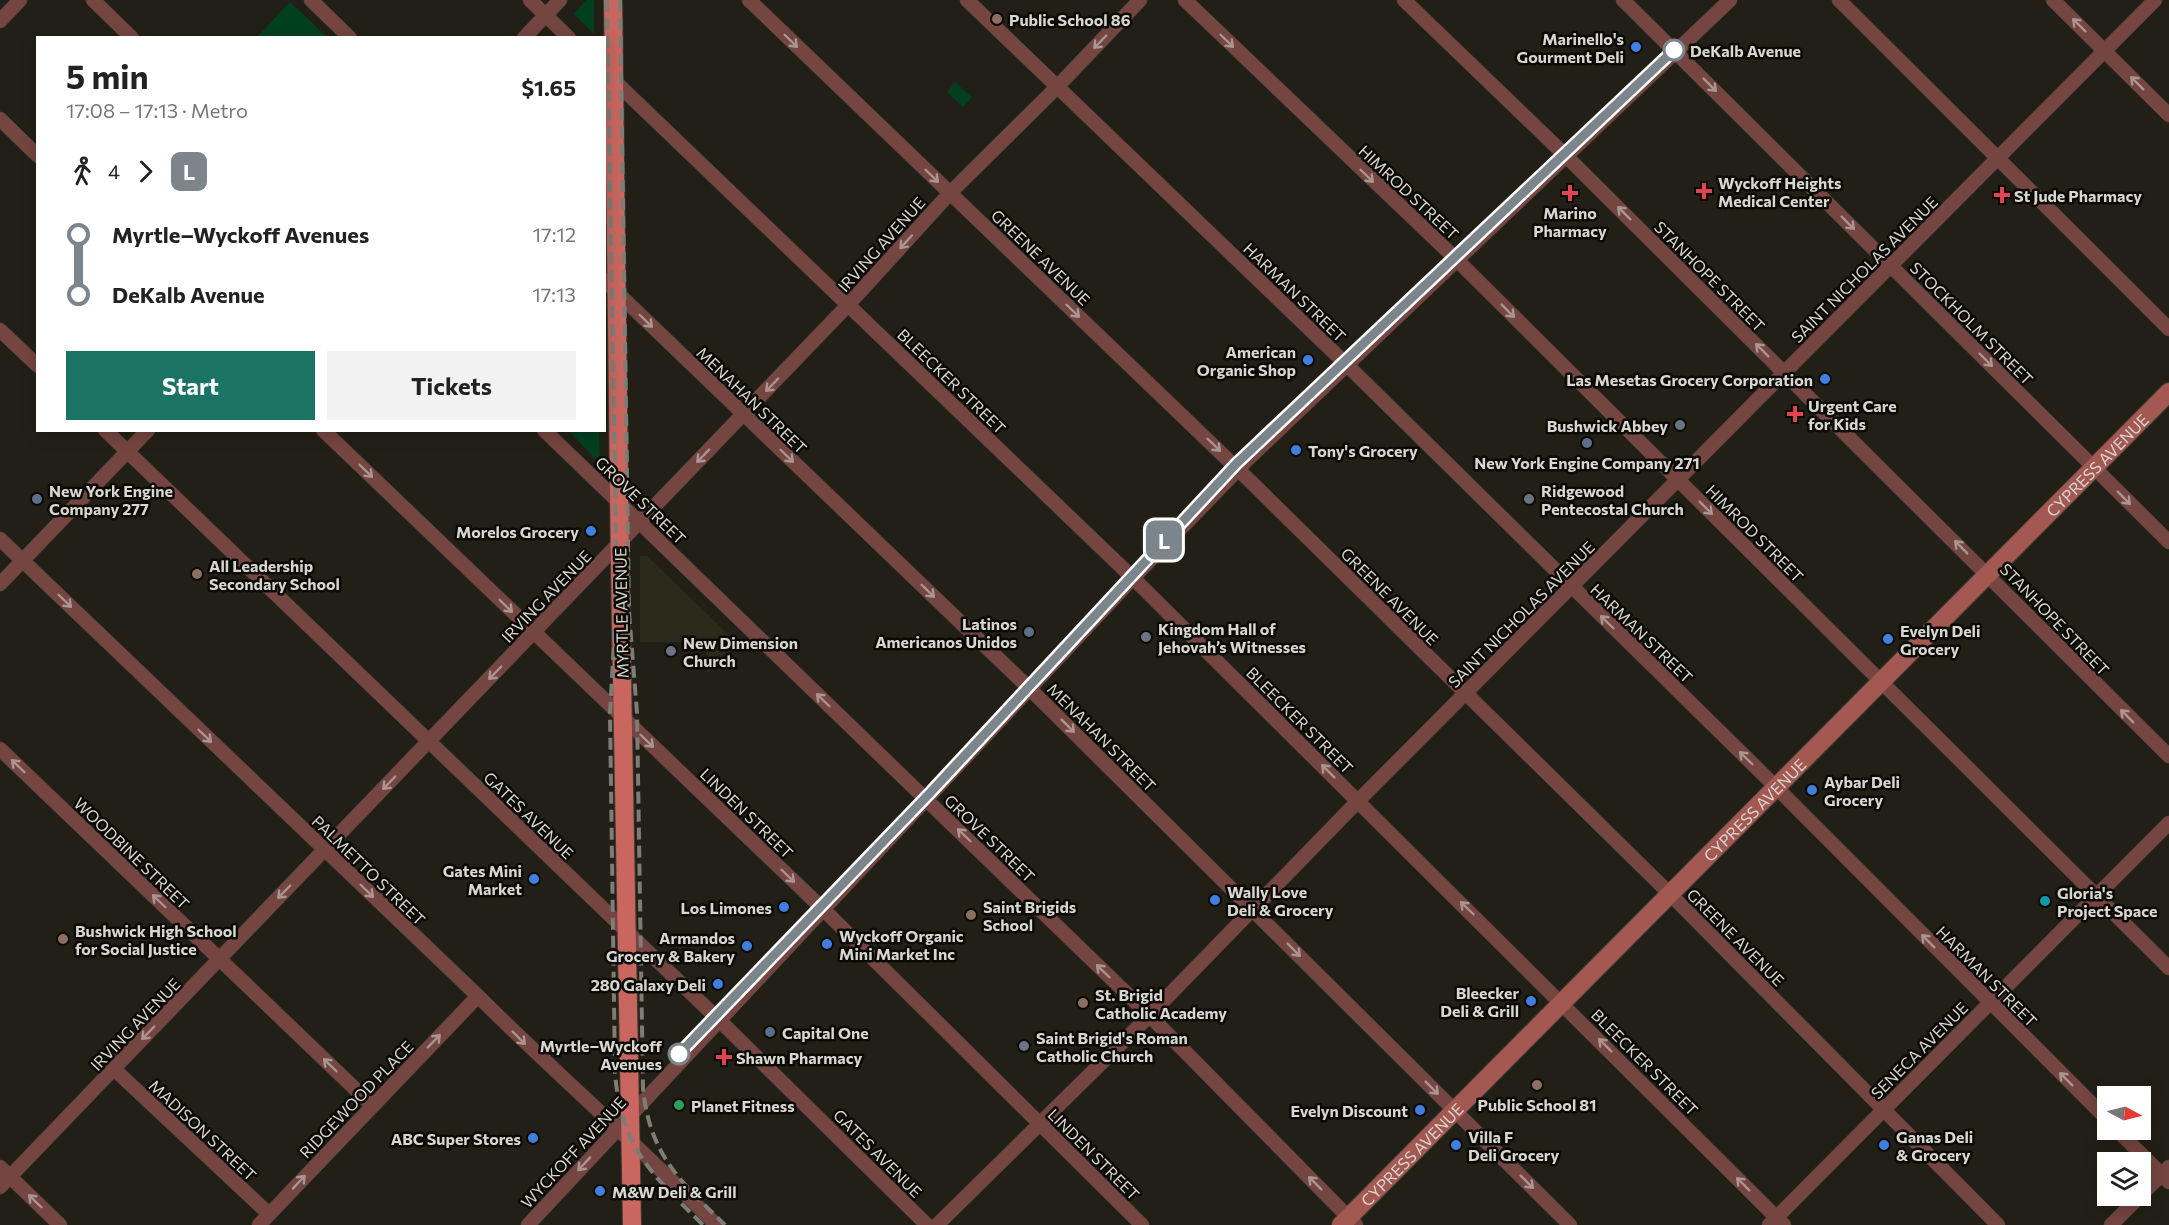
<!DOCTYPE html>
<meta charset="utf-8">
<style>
:root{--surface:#fff;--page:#f2f2f2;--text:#222;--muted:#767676;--accent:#1b7363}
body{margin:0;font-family:Commissioner,sans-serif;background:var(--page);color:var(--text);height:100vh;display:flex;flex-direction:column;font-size:22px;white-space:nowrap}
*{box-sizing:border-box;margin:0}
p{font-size:20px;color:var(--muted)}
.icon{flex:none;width:33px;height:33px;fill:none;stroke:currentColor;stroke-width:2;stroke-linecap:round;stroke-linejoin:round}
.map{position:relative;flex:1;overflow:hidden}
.drawer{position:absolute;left:36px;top:36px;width:570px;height:396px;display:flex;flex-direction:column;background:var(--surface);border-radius:0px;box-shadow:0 3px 15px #0003}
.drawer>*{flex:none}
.badge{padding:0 12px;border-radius:9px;font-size:21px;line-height:39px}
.needle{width:39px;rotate:97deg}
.tools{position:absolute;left:2097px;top:1086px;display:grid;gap:12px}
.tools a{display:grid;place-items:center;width:54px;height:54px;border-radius:0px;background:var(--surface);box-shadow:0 3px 15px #0003;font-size:30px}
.map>.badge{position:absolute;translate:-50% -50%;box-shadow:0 0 0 3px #fff}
.legs{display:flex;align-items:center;gap:9px;height:66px;padding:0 30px;font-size:20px}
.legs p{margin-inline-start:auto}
.summary{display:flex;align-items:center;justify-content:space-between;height:102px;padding:0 30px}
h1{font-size:33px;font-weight:700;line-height:45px}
.button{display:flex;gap:12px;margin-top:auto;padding:12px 30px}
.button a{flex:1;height:69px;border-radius:0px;background:var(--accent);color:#fff;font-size:24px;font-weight:700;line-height:69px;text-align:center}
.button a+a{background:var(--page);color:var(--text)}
ul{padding:0 30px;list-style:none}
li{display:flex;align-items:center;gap:21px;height:60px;font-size:22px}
li i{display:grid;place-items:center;width:9px;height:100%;margin:0 8px;background:currentColor}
li i::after{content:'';width:15px;height:15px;margin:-8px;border:4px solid;border-radius:50%;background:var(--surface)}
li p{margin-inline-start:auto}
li:first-child i{background:linear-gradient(#0000 50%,currentColor 0)}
li:last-child i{background:linear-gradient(currentColor 50%,#0000 0)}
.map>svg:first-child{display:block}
.built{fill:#2c2a1a}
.green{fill:#00401f}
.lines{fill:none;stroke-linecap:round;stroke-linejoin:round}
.street-casing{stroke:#3f3d34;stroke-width:15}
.secondary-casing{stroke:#3f3d34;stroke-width:20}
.primary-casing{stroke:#3f3d34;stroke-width:20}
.street{stroke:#754541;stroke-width:14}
.secondary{stroke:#a45852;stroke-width:18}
.primary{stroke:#c8665f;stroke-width:18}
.rail{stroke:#7e7d75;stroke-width:4;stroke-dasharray:12 6;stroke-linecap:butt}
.oneway{stroke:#ab9590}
.line-1-casing{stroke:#fff;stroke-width:14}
.line-1{stroke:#7c858c;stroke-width:9}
.education-dot{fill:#8d6e63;stroke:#0b0a06;stroke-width:2}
.shop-dot{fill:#3f7fe0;stroke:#0b0a06;stroke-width:2}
.stop-1-dot{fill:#fff;stroke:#7c858c;stroke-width:3}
.health-dot{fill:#e0444e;stroke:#0b0a06;stroke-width:2}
.worship-dot{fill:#6b7280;stroke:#0b0a06;stroke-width:2}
.service-dot{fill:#5c6f8a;stroke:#0b0a06;stroke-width:2}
.culture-dot{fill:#0f9aa8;stroke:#0b0a06;stroke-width:2}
.leisure-dot{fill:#2e9e5b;stroke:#0b0a06;stroke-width:2}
.labels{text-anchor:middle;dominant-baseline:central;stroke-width:5;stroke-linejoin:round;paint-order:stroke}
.poi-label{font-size:16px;font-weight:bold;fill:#d7d6d0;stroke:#0b0a06;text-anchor:start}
.stop-label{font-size:16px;font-weight:bold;fill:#d7d6d0;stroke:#0b0a06;text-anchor:start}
.street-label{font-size:16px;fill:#d7d6d0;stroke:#0b0a06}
</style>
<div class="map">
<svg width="2169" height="1225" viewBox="0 0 2169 1225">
<rect width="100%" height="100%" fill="#222016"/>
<path class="built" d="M640 556H647L736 642 707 673V649H701V642H640Z"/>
<path class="green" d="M586 0H594V34L574 14Z
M290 2 327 37H257Z
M955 82 972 97 963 107 947 92Z
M569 431H599L600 463H599Z"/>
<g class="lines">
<defs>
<path id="street" d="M93 0 132 38
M311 0 350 38
M530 0 569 38
M749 0 1249 480 1671 895 1998 1225
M967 0 1347 365 1777 788 2108 1120
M1185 0 1457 260 2169 968
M1404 0 1566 156 2169 756
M1623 0 2169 542
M1839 0 2169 329
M2053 0 2169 115
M0 21 20 0
M524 38 560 0
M604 71 1133 578 1784 1225
M0 119 38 156
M604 280 1030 689 1570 1225
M0 330 38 366
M105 430 719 1020 927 1225
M323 430 824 910 1142 1225
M544 430 1149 1015 1356 1225
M0 539 478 996C556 1074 640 1146 716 1225
M0 584 148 430
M0 749 372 1105
M114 1069 269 1214
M2117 1130 2169 1182
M0 1167 60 1225
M0 1187 848 305 950 193 1057 87 1140 0
M259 1225 478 996
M528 1225 1133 578 1248 459 1730 0
M937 1225 1139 1026 1358 801 2155 0
M1769 1225 2169 823
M2111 1225 2169 1167"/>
<g id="secondary">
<path id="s1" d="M1341 1225 2169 392"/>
</g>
<path id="primary" d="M613 0 620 567 632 1225"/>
</defs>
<use href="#street" class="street-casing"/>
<use href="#secondary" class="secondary-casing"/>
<use href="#primary" class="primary-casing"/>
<use href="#street" class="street"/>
<use href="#secondary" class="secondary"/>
<use href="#primary" class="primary"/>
<path class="rail" d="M607 0 615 481 616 608 610 713 615 1073C621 1149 653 1175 703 1225
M620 0 629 612 637 713 643 1089C650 1155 680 1181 725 1225"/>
</g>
<defs><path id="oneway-shaft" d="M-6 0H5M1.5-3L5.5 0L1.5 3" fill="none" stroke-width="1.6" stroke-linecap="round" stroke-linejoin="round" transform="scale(1.5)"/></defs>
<g class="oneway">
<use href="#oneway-shaft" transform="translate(2079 25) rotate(-135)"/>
<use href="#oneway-shaft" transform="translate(791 41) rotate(44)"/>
<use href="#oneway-shaft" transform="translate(1227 41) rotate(44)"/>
<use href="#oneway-shaft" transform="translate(1100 42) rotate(134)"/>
<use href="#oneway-shaft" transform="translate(2137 83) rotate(-135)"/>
<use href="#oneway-shaft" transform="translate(1710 85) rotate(45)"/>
<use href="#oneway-shaft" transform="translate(932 176) rotate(44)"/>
<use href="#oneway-shaft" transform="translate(1367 176) rotate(44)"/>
<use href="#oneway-shaft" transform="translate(1624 213) rotate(-135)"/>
<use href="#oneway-shaft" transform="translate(1848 223) rotate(45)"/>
<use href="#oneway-shaft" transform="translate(906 242) rotate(132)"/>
<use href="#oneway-shaft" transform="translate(1073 311) rotate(44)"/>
<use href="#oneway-shaft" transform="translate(1508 311) rotate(45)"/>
<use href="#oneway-shaft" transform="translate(646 321) rotate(44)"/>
<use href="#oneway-shaft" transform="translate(1762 350) rotate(-135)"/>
<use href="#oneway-shaft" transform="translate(1986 360) rotate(45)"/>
<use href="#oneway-shaft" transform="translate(772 385) rotate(134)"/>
<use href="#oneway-shaft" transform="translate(1214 445) rotate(44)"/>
<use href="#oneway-shaft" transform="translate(703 456) rotate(134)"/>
<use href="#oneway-shaft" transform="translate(787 456) rotate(44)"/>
<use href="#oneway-shaft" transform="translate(366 471) rotate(44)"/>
<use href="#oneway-shaft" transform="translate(2124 498) rotate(45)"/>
<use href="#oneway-shaft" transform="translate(1706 508) rotate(45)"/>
<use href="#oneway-shaft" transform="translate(1961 547) rotate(-135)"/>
<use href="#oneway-shaft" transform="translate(928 591) rotate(44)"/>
<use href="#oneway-shaft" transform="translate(65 601) rotate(44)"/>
<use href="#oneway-shaft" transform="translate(506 606) rotate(44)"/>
<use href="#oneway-shaft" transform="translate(1607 622) rotate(-136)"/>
<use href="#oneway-shaft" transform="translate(495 673) rotate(134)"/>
<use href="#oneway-shaft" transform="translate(823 700) rotate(-136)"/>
<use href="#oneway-shaft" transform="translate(2127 716) rotate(-135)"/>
<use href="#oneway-shaft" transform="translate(1068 726) rotate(45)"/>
<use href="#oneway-shaft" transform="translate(205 736) rotate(44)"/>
<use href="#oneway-shaft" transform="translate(647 741) rotate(44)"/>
<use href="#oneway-shaft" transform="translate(1746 758) rotate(-136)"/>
<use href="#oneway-shaft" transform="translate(18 766) rotate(-136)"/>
<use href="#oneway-shaft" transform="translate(1328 771) rotate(-135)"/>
<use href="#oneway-shaft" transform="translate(389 783) rotate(134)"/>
<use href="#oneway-shaft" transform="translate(964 835) rotate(-136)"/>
<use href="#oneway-shaft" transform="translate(788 876) rotate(44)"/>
<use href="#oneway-shaft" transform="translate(367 891) rotate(44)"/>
<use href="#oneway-shaft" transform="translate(284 892) rotate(134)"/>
<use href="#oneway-shaft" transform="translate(159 901) rotate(-136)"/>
<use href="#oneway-shaft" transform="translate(1467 908) rotate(-136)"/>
<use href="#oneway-shaft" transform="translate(1928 941) rotate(-135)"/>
<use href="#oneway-shaft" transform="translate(1294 950) rotate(45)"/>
<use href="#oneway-shaft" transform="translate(1103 971) rotate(-136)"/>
<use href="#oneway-shaft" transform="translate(148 1033) rotate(134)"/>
<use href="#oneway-shaft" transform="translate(519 1038) rotate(45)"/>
<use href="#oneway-shaft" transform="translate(434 1041) rotate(-46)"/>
<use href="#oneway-shaft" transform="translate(1605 1045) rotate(-135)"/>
<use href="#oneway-shaft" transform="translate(330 1065) rotate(-136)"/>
<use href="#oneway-shaft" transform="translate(2066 1079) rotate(-135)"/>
<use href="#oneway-shaft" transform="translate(1432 1088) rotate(45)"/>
<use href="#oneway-shaft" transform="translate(584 1164) rotate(133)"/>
<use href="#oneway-shaft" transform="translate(299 1182) rotate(-47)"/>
<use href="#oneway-shaft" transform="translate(1527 1182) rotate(45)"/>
<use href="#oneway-shaft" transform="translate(1315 1183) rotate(-135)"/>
<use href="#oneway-shaft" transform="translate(1743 1184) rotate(-135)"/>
<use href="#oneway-shaft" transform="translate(35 1201) rotate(-136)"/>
</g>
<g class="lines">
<defs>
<path id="line-1" d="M679 1054 929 794 1236 464 1674 50"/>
</defs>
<use href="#line-1" class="line-1-casing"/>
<use href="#line-1" class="line-1"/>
</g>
<g class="education-dot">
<circle cx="997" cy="19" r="6"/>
<circle cx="197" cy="574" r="6"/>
<circle cx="971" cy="915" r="6"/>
<circle cx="63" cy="939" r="6"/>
<circle cx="1083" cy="1003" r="6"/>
<circle cx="1537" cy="1085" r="6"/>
</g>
<g class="shop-dot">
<circle cx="1636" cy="47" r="6"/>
<circle cx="1308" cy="360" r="6"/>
<circle cx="1825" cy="379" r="6"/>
<circle cx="1296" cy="450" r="6"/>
<circle cx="591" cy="531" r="6"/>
<circle cx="1888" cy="639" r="6"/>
<circle cx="1812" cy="790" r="6"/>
<circle cx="534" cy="879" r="6"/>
<circle cx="1215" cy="900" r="6"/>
<circle cx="784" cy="907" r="6"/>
<circle cx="827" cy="944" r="6"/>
<circle cx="747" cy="946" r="6"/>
<circle cx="718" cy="984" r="6"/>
<circle cx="1531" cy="1001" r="6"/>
<circle cx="1420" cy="1110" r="6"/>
<circle cx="533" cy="1138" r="6"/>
<circle cx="1456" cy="1145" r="6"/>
<circle cx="1884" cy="1145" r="6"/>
<circle cx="600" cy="1191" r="6"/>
</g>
<g class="stop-1-dot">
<circle cx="1674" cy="50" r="10"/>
<circle cx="679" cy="1054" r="10"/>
</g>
<g class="health-dot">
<path d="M1701 182h6v6h6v6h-6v6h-6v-6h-6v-6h6z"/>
<path d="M1567 184h6v6h6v6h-6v6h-6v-6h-6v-6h6z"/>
<path d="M1999 186h6v6h6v6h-6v6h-6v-6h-6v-6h6z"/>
<path d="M1792 405h6v6h6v6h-6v6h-6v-6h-6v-6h6z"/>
<path d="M721 1048h6v6h6v6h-6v6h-6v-6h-6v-6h6z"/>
</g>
<g class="worship-dot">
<circle cx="1680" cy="425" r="6"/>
<circle cx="1529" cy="499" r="6"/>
<circle cx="1146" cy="637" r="6"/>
<circle cx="671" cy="651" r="6"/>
<circle cx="1024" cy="1046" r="6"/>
</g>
<g class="service-dot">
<circle cx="1587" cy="443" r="6"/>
<circle cx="37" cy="499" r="6"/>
<circle cx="1029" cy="632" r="6"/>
<circle cx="770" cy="1032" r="6"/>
</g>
<circle class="culture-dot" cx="2045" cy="901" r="6"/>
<circle class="leisure-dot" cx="679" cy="1105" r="6"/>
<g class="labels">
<g class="poi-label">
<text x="1009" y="19">Public School 86</text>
<text x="1624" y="38" text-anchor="end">Marinello's<tspan x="1624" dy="18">Gourment Deli</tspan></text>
<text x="1718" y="182">Wyckoff Heights<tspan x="1718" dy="18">Medical Center</tspan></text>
<text x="2014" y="195">St Jude Pharmacy</text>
<text x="1570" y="212" text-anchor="middle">Marino<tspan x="1570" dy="18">Pharmacy</tspan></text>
<text x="1296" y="351" text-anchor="end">American<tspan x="1296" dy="18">Organic Shop</tspan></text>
<text x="1813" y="379" text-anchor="end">Las Mesetas Grocery Corporation</text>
<text x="1808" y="405">Urgent Care<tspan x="1808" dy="18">for Kids</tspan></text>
<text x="1668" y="425" text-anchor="end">Bushwick Abbey</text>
<text x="1308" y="450">Tony's Grocery</text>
<text x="1587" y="462" text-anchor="middle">New York Engine Company 271</text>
<text x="49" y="490">New York Engine<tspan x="49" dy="18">Company 277</tspan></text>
<text x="1541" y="490">Ridgewood<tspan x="1541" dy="18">Pentecostal Church</tspan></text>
<text x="579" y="531" text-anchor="end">Morelos Grocery</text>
<text x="209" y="565">All Leadership<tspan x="209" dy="18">Secondary School</tspan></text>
<text x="1017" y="623" text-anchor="end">Latinos<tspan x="1017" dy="18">Americanos Unidos</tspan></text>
<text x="1158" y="628">Kingdom Hall of<tspan x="1158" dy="18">Jehovah’s Witnesses</tspan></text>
<text x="1900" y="630">Evelyn Deli<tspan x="1900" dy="18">Grocery</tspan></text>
<text x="683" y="642">New Dimension<tspan x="683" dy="18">Church</tspan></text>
<text x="1824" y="781">Aybar Deli<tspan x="1824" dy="18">Grocery</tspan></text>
<text x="522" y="870" text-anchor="end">Gates Mini<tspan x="522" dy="18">Market</tspan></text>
<text x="1227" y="891">Wally Love<tspan x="1227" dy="18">Deli &amp; Grocery</tspan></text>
<text x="2057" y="892">Gloria's<tspan x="2057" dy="18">Project Space</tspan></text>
<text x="983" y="906">Saint Brigids<tspan x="983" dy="18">School</tspan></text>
<text x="772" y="907" text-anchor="end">Los Limones</text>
<text x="75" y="930">Bushwick High School<tspan x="75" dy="18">for Social Justice</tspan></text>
<text x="839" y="935">Wyckoff Organic<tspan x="839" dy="18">Mini Market Inc</tspan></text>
<text x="735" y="937" text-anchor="end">Armandos<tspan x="735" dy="18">Grocery &amp; Bakery</tspan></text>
<text x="706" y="984" text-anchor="end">280 Galaxy Deli</text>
<text x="1519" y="992" text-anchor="end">Bleecker<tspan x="1519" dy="18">Deli &amp; Grill</tspan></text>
<text x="1095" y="994">St. Brigid<tspan x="1095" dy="18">Catholic Academy</tspan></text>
<text x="782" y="1032">Capital One</text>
<text x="1036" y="1037">Saint Brigid's Roman<tspan x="1036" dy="18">Catholic Church</tspan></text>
<text x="736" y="1057">Shawn Pharmacy</text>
<text x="1537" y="1104" text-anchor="middle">Public School 81</text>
<text x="691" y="1105">Planet Fitness</text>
<text x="1408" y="1110" text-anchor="end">Evelyn Discount</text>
<text x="1468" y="1136">Villa F<tspan x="1468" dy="18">Deli Grocery</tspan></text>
<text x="1896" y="1136">Ganas Deli<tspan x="1896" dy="18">&amp; Grocery</tspan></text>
<text x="521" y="1138" text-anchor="end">ABC Super Stores</text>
<text x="612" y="1191">M&amp;W Deli &amp; Grill</text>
</g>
<g class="stop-label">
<text x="1690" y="50">DeKalb Avenue</text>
<text x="662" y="1045" text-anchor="end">Myrtle–Wyckoff<tspan x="662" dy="18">Avenues</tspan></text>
</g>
<g class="street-label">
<text transform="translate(1409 192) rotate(43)">HIMROD STREET</text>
<text transform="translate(881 244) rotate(-48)">IRVING AVENUE</text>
<text transform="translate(1041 257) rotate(44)">GREENE AVENUE</text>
<text transform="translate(1864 269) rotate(-45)">SAINT NICHOLAS AVENUE</text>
<text transform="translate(1710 276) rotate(45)">STANHOPE STREET</text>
<text transform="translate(1295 292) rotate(44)">HARMAN STREET</text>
<text transform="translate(1972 323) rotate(45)">STOCKHOLM STREET</text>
<text transform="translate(952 381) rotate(44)">BLEECKER STREET</text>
<text transform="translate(752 400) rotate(44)">MENAHAN STREET</text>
<text stroke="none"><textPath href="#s1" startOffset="1072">CYPRESS AVENUE</textPath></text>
<text transform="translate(641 500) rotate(44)">GROVE STREET</text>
<text transform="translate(1755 533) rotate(45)">HIMROD STREET</text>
<text transform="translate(546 596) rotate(-46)">IRVING AVENUE</text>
<text transform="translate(1390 596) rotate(45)">GREENE AVENUE</text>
<text transform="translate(621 613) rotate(-91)">MYRTLE AVENUE</text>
<text transform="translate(1521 614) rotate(-45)">SAINT NICHOLAS AVENUE</text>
<text transform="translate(2055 619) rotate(46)">STANHOPE STREET</text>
<text transform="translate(1642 633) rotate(44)">HARMAN STREET</text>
<text transform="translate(1300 720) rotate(45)">BLEECKER STREET</text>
<text transform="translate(1102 737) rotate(45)">MENAHAN STREET</text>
<text stroke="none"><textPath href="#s1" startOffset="586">CYPRESS AVENUE</textPath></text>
<text transform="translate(747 813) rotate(44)">LINDEN STREET</text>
<text transform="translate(529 815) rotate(44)">GATES AVENUE</text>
<text transform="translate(990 838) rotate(44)">GROVE STREET</text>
<text transform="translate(132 853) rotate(44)">WOODBINE STREET</text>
<text transform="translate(369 870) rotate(44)">PALMETTO STREET</text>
<text transform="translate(1736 937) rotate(45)">GREENE AVENUE</text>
<text transform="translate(1987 976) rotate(45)">HARMAN STREET</text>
<text transform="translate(135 1024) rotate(-46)">IRVING AVENUE</text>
<text transform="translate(1919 1050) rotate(-45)">SENECA AVENUE</text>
<text transform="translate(1645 1062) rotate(45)">BLEECKER STREET</text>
<text transform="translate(356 1099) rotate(-46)">RIDGEWOOD PLACE</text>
<text transform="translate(203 1130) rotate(43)">MADISON STREET</text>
<text transform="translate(573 1152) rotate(-47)">WYCKOFF AVENUE</text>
<text transform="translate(878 1153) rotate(45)">GATES AVENUE</text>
<text transform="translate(1094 1154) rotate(45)">LINDEN STREET</text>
<text stroke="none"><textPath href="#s1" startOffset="100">CYPRESS AVENUE</textPath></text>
</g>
</g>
</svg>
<div class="tools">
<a><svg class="needle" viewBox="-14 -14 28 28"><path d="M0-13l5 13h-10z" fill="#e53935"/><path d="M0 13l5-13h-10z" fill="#767676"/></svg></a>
<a><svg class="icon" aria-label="layers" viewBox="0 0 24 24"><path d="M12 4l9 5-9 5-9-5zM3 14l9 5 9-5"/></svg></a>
</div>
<b class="badge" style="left:1164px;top:540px;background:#7c858c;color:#fff">L</b>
<section class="drawer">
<div class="summary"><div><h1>5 min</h1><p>17:08 – 17:13 · Metro</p></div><b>$1.65</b></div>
<div class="legs"><svg class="icon" aria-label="walk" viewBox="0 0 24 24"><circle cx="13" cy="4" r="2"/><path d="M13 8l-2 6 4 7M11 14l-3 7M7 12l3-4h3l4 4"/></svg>4<svg class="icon" aria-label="forward" viewBox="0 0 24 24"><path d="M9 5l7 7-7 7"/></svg><b class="badge" style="background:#7c858c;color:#fff">L</b></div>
<ul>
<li><i style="color:#7c858c"></i><b>Myrtle–Wyckoff Avenues</b><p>17:12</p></li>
<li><i style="color:#7c858c"></i><b>DeKalb Avenue</b><p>17:13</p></li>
</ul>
<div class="button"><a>Start</a><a>Tickets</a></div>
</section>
</div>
